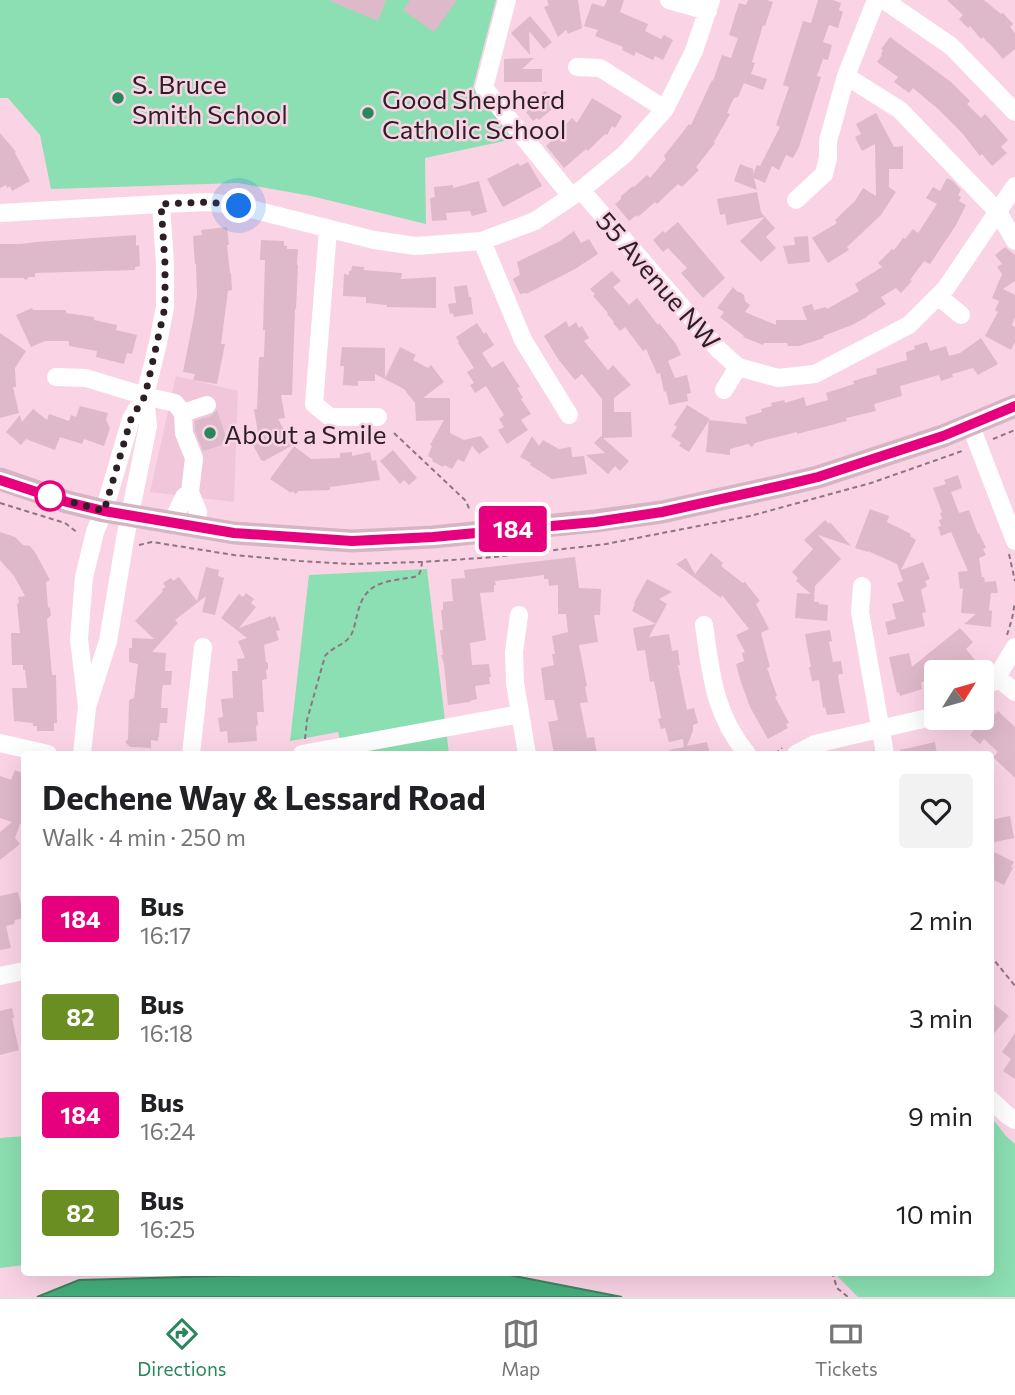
<!DOCTYPE html>
<meta charset="utf-8">
<style>
:root{--surface:#fff;--page:#f2f2f2;--text:#202124;--muted:#757577;--line:#e0e0e0;--accent:#2b865c}
body{margin:0;font-family:Commissioner,sans-serif;background:var(--page);color:var(--text);height:100vh;display:flex;flex-direction:column;font-size:26px;white-space:nowrap}
*{box-sizing:border-box;margin:0}
p{font-size:23px;color:var(--muted)}
.icon{flex:none;width:38px;height:38px;fill:none;stroke:currentColor;stroke-width:2;stroke-linecap:round;stroke-linejoin:round}
.map{position:relative;flex:1;overflow:hidden}
.side{position:absolute;left:21px;top:751px;width:973px;height:525px;display:flex;flex-direction:column;background:var(--surface);border-radius:7px;box-shadow:0 7px 28px #0002}
.side>*{flex:none}
.badge{padding:0 14px;border-radius:5px;font-size:24px;line-height:46px}
.needle{width:46px;rotate:53deg}
.tools{position:absolute;left:924px;top:660px;display:grid;gap:14px}
.tools a{display:grid;place-items:center;width:70px;height:70px;border-radius:7px;background:var(--surface);box-shadow:0 7px 28px #0002;font-size:35px}
.you{position:absolute;width:35px;height:35px;margin:-18px;border:5px solid #fff;border-radius:50%;background:#1a73e8;box-shadow:0 0 0 10px #1a73e833}
.map>.badge{position:absolute;translate:-50% -50%;box-shadow:0 0 0 4px #fff}
.round{display:grid;place-items:center;flex:none;width:74px;height:74px;border-radius:7px;background:var(--page)}
.summary{display:flex;align-items:center;justify-content:space-between;height:119px;padding:0 21px}
h1{font-size:33px;font-weight:700;line-height:52px}
ul{padding:0;list-style:none}
li{display:flex;align-items:center;gap:21px;height:98px;padding:0 21px}
li div{flex:1}
li b{display:block;font-size:26px}
li em{font-style:normal}
li .badge{min-width:77px;font-weight:700;text-align:center}
.menu{display:flex;justify-content:space-around;align-items:center;height:98px;border-top:2px solid var(--line);background:var(--surface);font-size:19px;color:var(--muted)}
.menu a{display:grid;justify-items:center;gap:4px}
.menu .current{color:var(--accent)}
.map>svg:first-child{display:block}
.built{fill:#f2c6da}
.green{fill:#8cdfb2}
.water{fill:#44ae7b;stroke:#3d8361;stroke-width:2}
.building{fill:#deb9c9}
.lines{fill:none;stroke-linecap:round;stroke-linejoin:round}
.path{stroke:#8e7580;stroke-width:2;stroke-dasharray:5 3.5;stroke-linecap:butt}
.minor{stroke:#fff;stroke-width:18}
.major{stroke:#d5b5c4;stroke-width:23}
.line-casing{stroke:#fff;stroke-width:16}
.line{stroke:#e6007e;stroke-width:10}
.walk{stroke:#2c1f25;stroke-width:7;stroke-dasharray:0 12.6}
.poi-dot{fill:#2b865c;stroke:#fad4e5;stroke-width:2.5}
.stop-dot{fill:#fff;stroke:#e6007e;stroke-width:3.5}
.labels{text-anchor:middle;dominant-baseline:central;stroke-width:5;stroke-linejoin:round;paint-order:stroke}
.poi-label{font-size:26px;fill:#2c1f25;stroke:#fad4e5;text-anchor:start}
.street-label{font-size:26px;fill:#2c1f25;stroke:#fad4e5}
</style>
<div class="map">
<svg width="1015" height="1297" viewBox="0 0 1015 1297">
<rect width="100%" height="100%" fill="#fad4e5"/>
<path class="built" d="M176 376 238 391 234 502 150 492Z"/>
<path class="green" d="M0 0H496L473 87 513 139 425 158 426 224 311 196 238 183 51 189 40 135 8 98H0Z
M427 569 449 754H343L338 732 290 741 309 575Z
M991 1117 1006 1136 1015 1144V1297H858L833 1272H990Z
M24 1136V1265L0 1268V1138Z"/>
<path class="water" d="M363 1272H494L622 1297H37L79 1280Z"/>
<path class="building" d="M328 0H386L378 21Z
M410 0H457L434 32 403 10Z
M547 0H578L582 28 568 34 566 30 558 37 544 7 549 5Z
M607 0H624L620 12 648 24 645 31 661 39 664 35 673 40 663 60 655 56 653 60 636 52 634 56 622 50 623 47 595 36 598 30 584 26 592 3 604 7Z
M748 0H767L773 2 765 26 763 25 752 62 755 63 751 74 767 79 763 90 744 83 738 97 734 98 727 113 730 114 714 142 715 143 696 167 699 170 682 187 678 184 657 204 655 202 638 217 637 215 629 221 615 204 621 199V196L633 186 634 187 647 175 650 178 666 159 664 156 689 124 691 125 712 80 713 81 722 55 731 58 738 38 729 35 739 3 746 5Z
M818 0H833L841 3 839 10 843 12 838 28 829 25 823 42 832 45 828 60 823 59 817 76 821 77 799 147 793 158 786 155 779 170 772 166 765 183 754 178 757 190 734 181 740 164 753 169V174L757 165 760 166 780 127 776 125 789 87 783 85 803 21 811 23Z
M947 0H984L1001 14 1003 13 1013 24 1010 27 1015 33V49L1003 59 989 43H988L983 37 981 39 970 26 968 28 959 19 963 15Z
M530 16 552 42 544 49 529 31 530 55 511 33Z
M890 37 951 82 970 101 967 104 981 118 985 114 1008 140 1001 147 1007 153 992 166 982 154 980 156 962 133 938 109 913 88 909 93 894 82 898 77 877 62 882 55 881 54 883 50 881 49Z
M534 58 522 69H542V82H504V59Z
M545 91 556 106 539 120 537 118 533 121 526 112 530 109 527 105Z
M592 98 622 116 615 128 612 126 607 135 605 134 588 151 586 149 564 168 546 146 559 133 558 132 572 118 577 123Z
M876 113 894 147 903 146V169H889V187L896 192 881 215 847 247 849 250 828 263 812 238 837 223 835 220 855 201 863 188 876 196 875 144 862 151 855 137 861 134 856 124Z
M0 133 16 152 15 153 30 181 12 191 10 186 7 188 6 185 0 188Z
M528 162 542 186 503 207 487 179 518 163 520 166Z
M947 178 953 181 961 190 958 195 961 197 959 201 966 205 956 225 930 264 924 261 910 280 912 281 901 293 896 288 881 297 886 304 867 316V317L852 325 823 336 824 338 799 346H788L787 343H764L763 345 743 337 744 336 720 317 724 312 717 308 733 287 738 292H740L744 295 745 301 750 305 745 312 776 325V320H807L802 307 812 304 814 310 826 307 827 309 859 291 855 284 882 267 878 263 892 249 894 250 903 238 905 239 913 229 918 233 937 204 926 198 933 187 940 191Z
M479 181 487 212 472 216 470 211 446 213 447 220 432 221 430 198 435 197 434 187 453 185V188Z
M757 192 761 212 765 217 727 225 725 214 720 215 717 199Z
M765 217 775 228 766 237 776 248 761 262 740 241Z
M678 222 725 278 703 298 681 273 687 268 668 248 663 252 653 240 663 231 665 233Z
M227 227 229 245H227L230 273H231L232 290 228 291 221 344H225L217 384 193 380 195 374 183 372 194 316 197 296 196 264H195L193 236 202 235 201 230Z
M574 231 581 243 589 239 598 254 575 269 526 294 525 293 520 294 513 279 520 275 517 262 560 241Z
M136 235V246L139 245 140 266 135 267V270L35 273V277H29L26 280 23 278H0V244H20L36 242Z
M808 236 810 262 788 264 783 246 795 245 794 237Z
M261 240 284 241V246H287V249H298L297 265H298L296 309H295L292 395H281L285 418 278 419 293 445 264 461 261 460 252 443 259 439 254 409H257L259 357H264L265 330H263L265 260H260Z
M1005 247 1015 255V281L1003 289 1015 295V317L1012 325 1015 327V342L1011 350 985 336 998 312 995 310 999 301 992 298 1002 274 997 267 1002 264 995 255Z
M352 266 364 267V270L402 273 401 279 436 277V308L387 307V305L366 303V297L343 296 344 274 349 275V271H351Z
M612 271 621 281 613 287 629 305 637 298 658 325 659 323 676 344 681 355 668 361 675 378 687 375 691 393 687 394 688 401 669 405 666 391 664 392 660 373 657 374 646 349 643 351 625 327 620 331 613 323 614 322 607 314 608 313 593 296 595 294 590 289Z
M467 285 469 297H471L473 314 454 317 453 313 450 314 448 304 456 303 454 287Z
M32 308 33 310H66V313L94 317V320L117 325 116 330 137 335 132 354 127 353 124 364 96 357 97 351 69 346V341H45L31 347 16 315Z
M566 321 569 327 576 322 579 328 582 326 589 338 584 341 608 370 613 365 631 385 614 398V412H631L632 437 603 438 629 461 620 471 615 466 608 474 586 455 605 453 594 443 601 436 602 437V399L582 374 575 380 558 359 544 336Z
M477 323 484 334 486 332 494 345 482 353 492 368 503 361 520 387 517 388 523 398 521 399 531 414 521 420 528 430 507 444 498 430 504 427 499 419 504 415 486 386 475 393 470 385 474 383 467 372 474 368 458 343 459 342 456 337Z
M0 333 26 351 15 368 16 387H13L19 413 0 418Z
M981 338 998 364 978 375 973 368 952 374 953 377 941 381 939 375 900 386 902 396 874 404 876 411 846 418 847 421 797 434V432L769 439 755 443 752 447 748 444 730 449V455L706 452 709 420 747 424 745 417 762 412 761 409 772 406 771 403 784 400 785 403 804 397 806 406 828 400 826 393 854 384 853 381 877 374 876 369 907 360 906 352 915 349 914 346 927 342 930 351 946 346 949 356 960 353Z
M342 347 385 348V378L400 347 416 355 413 360 428 368 431 365 444 382 423 398H450V433L464 440 481 436 489 447 479 454 472 446 464 462 458 459 452 469 444 465 443 467 432 461 433 459 428 456 432 446 430 445 444 420 416 421 415 403 404 389 375 374V381H358V386L343 385 344 366H340Z
M687 405 710 419 689 452 679 446 681 443 671 436 677 427 674 425Z
M80 406 108 413 106 420 110 428 104 446 84 439 82 444 60 437 55 450 26 439 21 445 6 432 20 415 22 422 33 409 47 420 49 414 69 421 71 415 76 417Z
M217 410 228 443 203 451 195 431V421L211 416Z
M532 436 539 446 543 440 559 449 571 447 572 457 584 456 587 474 552 479 530 465 531 463 520 457Z
M294 446 311 459 340 458V453L352 452V456L370 452 372 461 376 460 380 480 330 487V490L298 491 296 494 292 491 291 493 270 479Z
M393 450 417 478 409 485 404 480 400 484 380 461Z
M958 475 962 488 951 492 959 513 969 510 978 534 979 533 986 548 983 549 986 555 979 558 982 577H984L985 582 996 581 998 593H991L989 610 992 611 991 627 964 624 976 614 961 613 963 588 960 589 958 572 968 571 951 532 941 536 938 527 941 526 939 520 942 519 940 513 942 512 933 488 946 484 944 480Z
M870 509 889 516 887 522 911 534 910 536 916 540 901 570 923 562 930 579 925 581 927 586 921 590 926 612 922 613 925 626 888 635 885 622 896 619 892 604 904 601 897 583 903 581 897 564 868 551V552L855 548Z
M825 520 829 524 830 522 851 546 818 535 841 559 815 586 814 602H819V604L828 605 827 621 795 618 797 593 811 594 796 581 798 578 792 572 813 549 804 540Z
M0 532 15 537 23 545 30 546 35 552 50 580 46 582 48 607 50 608 51 615 47 619 52 675H56L57 723H54V731H37V726H33V723L14 721 12 688H27L25 670H23V665H12L11 633H20L17 604 19 603 18 597 25 596 14 576 0 560Z
M711 553 723 563 721 566 743 583 745 582 760 601 756 604 769 629 761 633 770 667 767 668 777 696 775 697 789 723 786 724 788 728 768 739 750 707 740 679 736 664 744 661 742 653 745 652 736 635 749 629 722 595 721 598 676 564 686 558 695 574Z
M575 557 579 588 601 589 600 615H594L598 642 579 645 587 686 585 687 588 702 580 703 587 738 594 737 597 754H554L548 722 558 720 554 700H545L541 668 554 665 552 654H555L552 636 568 632 566 614H558V585L549 586 548 579H544V575L495 581 496 585H494V592L480 593 486 640 470 643 472 665 489 664 491 677H489L490 684 475 686 477 699 470 701V702L448 705 444 664 441 655H443L440 630H443L441 610H443V602L453 601 451 579 465 578 464 570Z
M206 567 219 570 218 576 224 578 215 615 202 612 206 596 175 620 178 623 152 652 166 653 165 671H172L171 685H163L162 689 161 708H168L167 723H160L159 737H158V741L151 740V748L130 747 125 742 128 739 129 700 134 698 138 664 129 662V648H132V638L154 639 135 621 163 591 162 589 166 587 163 583 171 578 173 581 179 577 197 601Z
M647 579 672 592 659 599 667 604 656 624 632 611 635 604 634 603Z
M246 593 254 599 251 603 256 607 239 628 271 616V618L275 616 280 630 276 631 279 640 264 645 266 662 268 663V669L266 670 267 679 262 680 264 712H257L258 725 256 726 257 741 228 743 227 731 220 732 218 718 223 717 221 699 233 698 232 671H238L237 659 245 658 238 641 247 638 221 618 239 594 243 597Z
M656 624 649 637 669 634 672 651 678 650 680 665H678L687 710 694 708 698 723 693 725V731L687 746 707 742 710 754H670L669 750 684 747 683 739 669 742 665 728 661 729 658 719 661 718 654 681 650 682 645 650 637 651 633 628Z
M960 628 973 642 966 649 975 660 964 670 962 668 957 672H936L921 683 922 689 900 696 899 692 897 693 889 657 909 653 912 667Z
M830 630 832 641 829 642 833 662 841 661 843 674H839L838 677 845 713 827 715 825 707 823 708 819 680 812 681 809 667H811L805 634Z
M998 711 1015 727V778L993 757 998 752 984 739 980 744 970 735 982 721 985 724Z
M935 742 937 754H900V750Z
M15 770 24 774V821L20 824 15 838 20 844 0 860V832L12 822 0 818V776L11 780Z
M1010 816 1014 838 990 843V820Z
M990 850 1014 862 1011 867 1013 868 1004 885 990 878Z
M18 892 23 912H21L23 918 15 920 14 924 6 926 11 948 0 950V896Z
M990 1001 1009 1016 990 1038Z
M12 1008 14 1018H12L19 1050 0 1055V1011Z
M1015 1033V1079L1003 1071 1011 1059 1002 1052Z"/>
<g class="lines">
<path class="path" d="M394 433 466 501 470 511
M993 439 1015 430
M0 503 65 523 78 533
M139 545 152 542 234 555 300 561 352 564 422 562 495 557 606 544 750 516 871 483 965 450
M1009 554 1015 581
M1007 635 1012 619 1015 602
M305 739 307 720 325 656C332 647 345 645 351 635 355 628 356 617 359 608 368 578 393 582 418 576L421 570 422 562
M775 754 782 748
M990 955 1015 986
M832 1272 837 1288 848 1297"/>
<path class="minor" d="M507 0 484 88 571 196
M669 0 708 11
M884 0 951 46 1015 112
M577 67 600 68 665 109
M846 76 900 110 998 212 1015 241
M581 190 719 350 738 367 778 378 815 374 909 325 946 288 1015 186
M796 200 824 174 828 158V141L846 76 876 0
M0 213 161 204 208 202 239 206 374 240 416 246 482 241 535 221 581 190 625 154 665 109 694 51 711 0
M328 230 314 404 330 417H378
M482 241 523 340 569 415
M938 296 961 315
M56 377 86 378 145 396 175 403 183 413 184 433 194 458 190 492 198 512 196 528
M724 390 738 367
M183 413 207 405
M970 424 1015 541
M171 524 184 497 190 492
M862 586 860 612 885 754
M519 615 514 652 515 683 527 754
M704 625C711 674 714 714 747 754
M997 677 1015 692
M982 691 997 677 1015 647
M87 707 79 639 84 577 95 532 104 511 131 419 145 396 158 343 165 307V264L161 204
M0 743 48 754
M82 754 87 707 108 641 125 539 148 426 145 396
M191 754 203 647
M302 754 520 714
M796 754 815 744 936 716
M0 976 24 971
M990 1099 1007 1115 1015 1120"/>
<path class="major" d="M0 479 67 502 104 511 234 533 352 541 433 537 595 521 662 512 780 486 818 477 943 436 1015 406"/>
</g>
<g class="lines">
<defs>
<path id="line" d="M0 480 67 502 104 511 234 533 352 541 433 537 595 522 662 512 780 486 818 477 943 436 1015 406"/>
</defs>
<use href="#line" class="line-casing"/>
<use href="#line" class="line"/>
<path class="walk" d="M50 496 104 511 131 419 145 396 165 307V264L161 204 208 202 239 206"/>
</g>
<g class="poi-dot">
<circle cx="118" cy="98" r="7"/>
<circle cx="368" cy="113" r="7"/>
<circle cx="210" cy="433" r="7"/>
</g>
<circle class="stop-dot" cx="50" cy="496" r="14"/>
<g class="labels">
<g class="poi-label">
<text x="132" y="83">S. Bruce<tspan x="132" dy="30">Smith School</tspan></text>
<text x="382" y="98">Good Shepherd<tspan x="382" dy="30">Catholic School</tspan></text>
<text x="224" y="433">About a Smile</text>
</g>
<g class="street-label">
<text transform="translate(659 280) rotate(49)">55 Avenue NW</text>
</g>
</g>
</svg>
<div class="tools">
<a><svg class="needle" viewBox="-14 -14 28 28"><path d="M0-13l5 13h-10z" fill="#e53935"/><path d="M0 13l5-13h-10z" fill="#757577"/></svg></a>
</div>
<div class="you" style="left:239px;top:206px"></div>
<b class="badge" style="left:513px;top:529px;background:#e6007e;color:#fff">184</b>
<section class="side">
<div class="summary"><div><h1>Dechene Way &amp; Lessard Road</h1><p>Walk · 4 min · 250 m</p></div><a class="round"><svg class="icon" aria-label="heart" viewBox="0 0 24 24"><path d="M12 20l-8-8c-3-5 5-10 8-4 3-6 11-1 8 4z"/></svg></a></div>
<ul>
<li><span class="badge" style="background:#e6007e;color:#fff">184</span><div><b>Bus</b><p>16:17</p></div><em>2 min</em></li>
<li><span class="badge" style="background:#6b8e23;color:#fff">82</span><div><b>Bus</b><p>16:18</p></div><em>3 min</em></li>
<li><span class="badge" style="background:#e6007e;color:#fff">184</span><div><b>Bus</b><p>16:24</p></div><em>9 min</em></li>
<li><span class="badge" style="background:#6b8e23;color:#fff">82</span><div><b>Bus</b><p>16:25</p></div><em>10 min</em></li>
</ul>
</section>
</div>
<nav class="menu">
<a class="current"><svg class="icon" aria-label="directions" viewBox="0 0 24 24"><path d="M12 3l9 9-9 9-9-9zM9 14v-3h6M13 9l2 2-2 2"/></svg>Directions</a>
<a><svg class="icon" aria-label="map" viewBox="0 0 24 24"><path d="M3 6l6-2 6 2 6-2v14l-6 2-6-2-6 2zM9 4v14M15 6v14"/></svg>Map</a>
<a><svg class="icon" aria-label="tickets" viewBox="0 0 24 24"><path d="M3 7h18v10H3zM15 7v10"/></svg>Tickets</a>
</nav>
